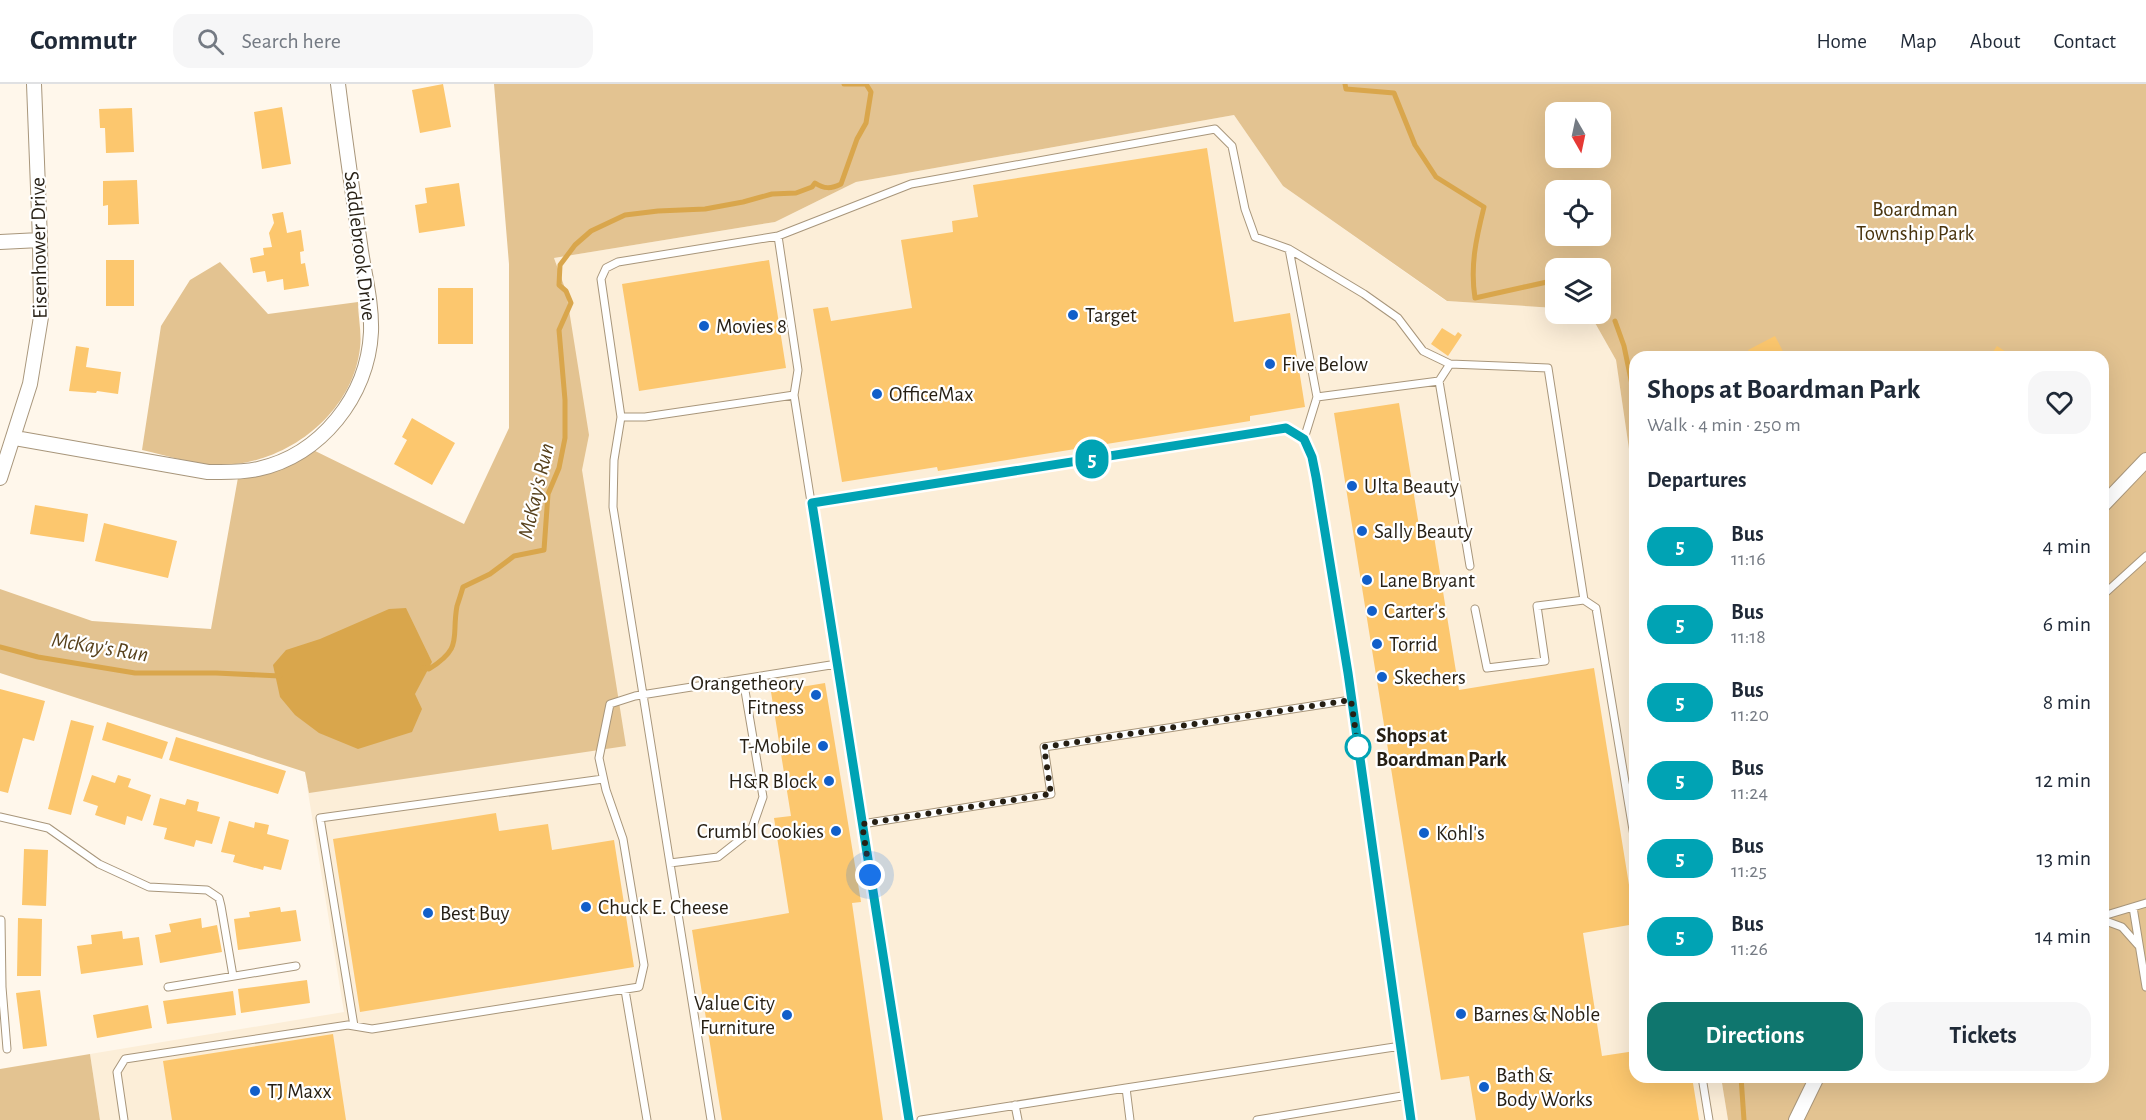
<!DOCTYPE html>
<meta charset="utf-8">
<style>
:root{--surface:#fff;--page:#f6f6f7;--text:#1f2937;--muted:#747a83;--line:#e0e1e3;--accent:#0f766e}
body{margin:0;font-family:"Alegreya Sans",sans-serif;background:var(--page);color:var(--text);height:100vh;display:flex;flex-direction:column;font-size:22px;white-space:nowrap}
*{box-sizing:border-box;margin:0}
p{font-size:20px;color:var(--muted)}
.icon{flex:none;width:33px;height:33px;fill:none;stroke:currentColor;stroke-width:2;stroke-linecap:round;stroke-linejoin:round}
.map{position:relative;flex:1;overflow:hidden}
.details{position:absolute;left:1629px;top:267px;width:480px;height:732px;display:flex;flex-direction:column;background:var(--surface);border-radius:18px;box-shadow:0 6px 24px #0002}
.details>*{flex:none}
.badge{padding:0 12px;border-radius:20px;font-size:21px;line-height:39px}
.needle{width:39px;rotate:171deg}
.tools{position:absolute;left:1545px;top:18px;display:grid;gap:12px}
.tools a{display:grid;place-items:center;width:66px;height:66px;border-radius:12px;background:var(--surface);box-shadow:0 6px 24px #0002;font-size:30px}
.you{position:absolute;width:30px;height:30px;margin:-15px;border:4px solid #fff;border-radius:50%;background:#1a73e8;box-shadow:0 0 0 9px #1a73e833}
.map>.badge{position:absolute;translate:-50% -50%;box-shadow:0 0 0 3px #fff}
h2{padding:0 18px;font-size:22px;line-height:54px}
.round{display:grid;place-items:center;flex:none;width:63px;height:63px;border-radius:18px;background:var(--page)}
.headline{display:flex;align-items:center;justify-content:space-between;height:102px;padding:0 18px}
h1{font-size:28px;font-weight:700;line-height:45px}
.cta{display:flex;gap:12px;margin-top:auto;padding:12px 18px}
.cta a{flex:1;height:69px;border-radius:18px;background:var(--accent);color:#fff;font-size:24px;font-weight:700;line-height:69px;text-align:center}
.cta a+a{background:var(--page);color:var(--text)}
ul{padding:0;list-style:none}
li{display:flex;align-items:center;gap:18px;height:78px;padding:0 18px}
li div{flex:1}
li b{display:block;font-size:22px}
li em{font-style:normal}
li .badge{min-width:66px;font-weight:700;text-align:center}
header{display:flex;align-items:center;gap:36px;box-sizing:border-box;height:84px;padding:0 30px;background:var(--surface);border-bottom:2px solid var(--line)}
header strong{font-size:28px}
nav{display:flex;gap:33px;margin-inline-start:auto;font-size:21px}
.search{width:420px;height:54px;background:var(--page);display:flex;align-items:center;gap:15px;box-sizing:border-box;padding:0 21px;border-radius:18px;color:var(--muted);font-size:22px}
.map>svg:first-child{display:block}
.built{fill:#fceed8}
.green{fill:#e3c391;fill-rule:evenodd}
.water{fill:#d9a64c}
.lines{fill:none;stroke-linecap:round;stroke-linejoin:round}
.stream{stroke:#d9a64c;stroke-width:5}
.building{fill:#fcc76e}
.service-casing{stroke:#a8967b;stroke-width:9}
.minor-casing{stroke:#a8967b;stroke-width:16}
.service{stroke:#fff;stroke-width:7}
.minor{stroke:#fff;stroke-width:14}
.line-casing{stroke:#fff;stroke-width:14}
.line{stroke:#00a3b4;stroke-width:9}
.walk{stroke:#261f14;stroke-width:6;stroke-dasharray:0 10.8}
.poi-dot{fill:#125fc9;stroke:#fff;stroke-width:2}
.stop-dot{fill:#fff;stroke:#00a3b4;stroke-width:3}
.labels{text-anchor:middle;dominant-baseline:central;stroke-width:4.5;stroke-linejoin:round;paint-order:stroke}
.park-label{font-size:21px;fill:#49340d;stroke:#fff}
.street-label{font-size:21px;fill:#261f14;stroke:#fff}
.poi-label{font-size:21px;fill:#261f14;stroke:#fff;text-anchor:start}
.stop-label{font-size:21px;font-weight:bold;fill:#261f14;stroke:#fff;text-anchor:start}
.water-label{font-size:22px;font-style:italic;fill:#57411c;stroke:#fff}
</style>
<header>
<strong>Commutr</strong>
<div class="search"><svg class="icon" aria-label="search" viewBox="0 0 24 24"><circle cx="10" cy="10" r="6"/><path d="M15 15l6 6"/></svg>Search here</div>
<nav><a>Home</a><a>Map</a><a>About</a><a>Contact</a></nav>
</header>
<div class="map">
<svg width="2146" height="1036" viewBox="0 0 2146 1036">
<rect width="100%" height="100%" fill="#fff7eb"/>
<path class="built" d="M1234 31 1283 102 1446 217 1555 224 1556 230H1590L1616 276 1635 406V993H1721L1728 1036H100L90 970 344 928 307 702 587 658 566 208 554 174 775 138 856 98Z"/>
<path class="green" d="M494 0H2146V1036H1728L1721 993H2103V273H1635V406L1616 276 1590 230H1600V184H1556L1555 224 1447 217 1283 102 1234 31 856 98 775 138 554 174 566 207 589 351 582 386 626 662 309 709 305 688 0 589V505L92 537 211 545 239 388 307 363 464 440 509 344V180ZM1556 28H1600V74H1556ZM1556 106H1600V152H1556Z
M220 178 268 230 358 218C358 233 362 249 360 264 352 333 281 384 214 381 190 379 165 371 142 366L161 242 190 196Z
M90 970 100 1036H0V985Z"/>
<path class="water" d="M406 524 432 578 415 610 422 625 412 648 358 665 319 649 295 631 280 613 273 581 286 566 320 555 389 525Z"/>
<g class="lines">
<path class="stream" d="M1345 0 1346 5 1394 9 1415 61 1436 93 1484 123C1476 155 1470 182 1475 214L1556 196
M1615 237 1624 262 1635 315
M0 563 38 573 135 589H216L280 592
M423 584 429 585C464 563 451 554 457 522 459 516 461 510 463 503L490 490 514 472 544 466 548 410 559 384 565 354V316L559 246 571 219 566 207 559 201 560 181 575 161 591 147 625 131 658 127 705 125 743 118 772 110 796 109 812 103 815 99C824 105 831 105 841 100L857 55 866 39 871 8 866 0H844
M1741 993 1744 1036"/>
</g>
<path class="building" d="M443 0 451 43 420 49 412 6Z
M282 23 291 80 262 85 254 28Z
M132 24 134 68 106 69 105 44H100L99 25Z
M1207 64 1234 238 1290 229 1305 323 1250 332V337L938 387 937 383 842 398 813 225 828 223 831 237 912 224 901 156 953 148 952 137 978 133 973 101Z
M137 96 139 140 108 141V121L103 122V97Z
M459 99 465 142 419 149 415 121 427 119 425 104Z
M283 128 287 149 301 146 304 167 300 168 301 180 305 179 309 202 284 206 283 195 267 198 265 187 253 189 250 174 264 171 263 164 272 163 269 149 274 139 272 130Z
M106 176H134V222H106Z
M769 176 786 284 639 307 622 200Z
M438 204H473V260H438Z
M1442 244 1455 252 1458 248 1462 251 1448 272 1431 260Z
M1775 252 1786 273H1752L1748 266Z
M76 262 89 264 86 283 121 288 118 310 97 307 96 309 69 307Z
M1997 262 2014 273H1989Z
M1399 319 1420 448 1433 446 1459 606 1594 584 1635 838V840L1583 849 1602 972 1635 967V993H1692L1699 1036H1476L1469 992 1441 996 1334 329Z
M412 334 455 359 432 401 394 380 407 356 402 353Z
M35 421 88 430 84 458 30 450Z
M104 439 177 457 168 494 95 477Z
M825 599 861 818 852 819 883 1036H722L692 846 789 829 774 734 791 732 771 608Z
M0 605 45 617 34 657 23 654 8 709 0 707Z
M71 636 94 642 71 731 48 725Z
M107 638 168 658 162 675 102 656Z
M176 653 286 687 278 710 169 676Z
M92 691 115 699 118 691 131 695 128 703 151 711 142 737 127 732 125 741 95 731 98 722 83 717Z
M160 714 185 721 187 715 199 718 197 727 220 733 212 760 196 756 194 763 164 755 167 744 153 741Z
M496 729 499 747 548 740 552 766 614 756 634 883 360 928 333 755Z
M229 737 254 744 255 738 269 741 267 750 289 756 281 786 264 782 263 786 233 778 235 771 221 768Z
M24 765 48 766 46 822 22 821Z
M280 823 281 828 296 826 301 857 238 866 234 835 250 833 249 828Z
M18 834 42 835 41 892H17Z
M201 834 202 844 217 841 222 868 160 879 155 851 171 848 169 840Z
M122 847 123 855 139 853 143 881 81 890 77 862 92 860 91 851Z
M307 896 310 919 241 929 238 905Z
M40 906 47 962 23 965 16 909Z
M233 907 236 931 167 940 163 917Z
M148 921 152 944 97 954 93 931Z
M333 950 346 1036H172L163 977Z"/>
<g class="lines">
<defs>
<path id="service" d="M778 152 798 286 794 311
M1289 165 1317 313
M1439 297 1470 482
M621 333H645L794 311 909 1036
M1304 355 1317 313 1439 297 1450 280 1548 284 1584 516 1537 522 1545 577 1487 584 1475 525
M812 419 1286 344 1304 355 1312 373 1348 589 1411 1036
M2103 511 2146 472
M1584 516 1596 524 1635 758
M0 733 48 744 99 780 149 803 207 806 219 814 221 822 233 892
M862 740 1051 710 1044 663 1351 616
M670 779 718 773 751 747 763 713 743 595
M2133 823 2146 903
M2103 832 2146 819
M1 836 2 903 7 965
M2103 836 2122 843 2138 861
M168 903 296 882
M625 906 647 1036
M354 942 320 734 603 695
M1702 993 1709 1036
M1126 1004 1401 962
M1015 1021 1018 1036
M124 1036 117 988 125 975 348 941 372 945 639 903 644 881 623 755 606 706 599 674 610 620 635 612 837 580
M711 1036 613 423 614 376 621 333 601 195 606 184 618 178 778 152 911 100 1215 45 1232 62 1245 125 1255 153 1289 165 1364 210 1398 234 1423 267 1450 280
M921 1036 1126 1004 1130 1036
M1257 1036 1408 1011"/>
<path id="minor" d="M0 158 40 156
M15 354 208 388C225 388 241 389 258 385 321 371 368 312 371 248 372 221 365 193 361 167 353 111 345 56 338 0
M0 394 30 300 41 233 40 156 34 0
M2103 421 2146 376
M1796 1036 1817 993"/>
</defs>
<use href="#service" class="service-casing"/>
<use href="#minor" class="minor-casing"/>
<use href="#service" class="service"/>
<use href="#minor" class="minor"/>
</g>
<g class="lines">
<defs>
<path id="line" d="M909 1036 812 419 1286 344 1304 355 1312 373 1316 393 1348 589 1411 1036"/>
</defs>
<use href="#line" class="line-casing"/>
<use href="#line" class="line"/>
<path class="walk" d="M870 791 862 740 1051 710 1044 663 1351 616 1358 663"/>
</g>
<g class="poi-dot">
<circle cx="1073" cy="231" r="6"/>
<circle cx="704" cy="242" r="6"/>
<circle cx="1270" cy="280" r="6"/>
<circle cx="877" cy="310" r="6"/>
<circle cx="1352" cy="402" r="6"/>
<circle cx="1362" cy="447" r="6"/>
<circle cx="1367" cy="496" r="6"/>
<circle cx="1372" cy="527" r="6"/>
<circle cx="1377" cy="560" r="6"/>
<circle cx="1382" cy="593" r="6"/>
<circle cx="816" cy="611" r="6"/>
<circle cx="823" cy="662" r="6"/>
<circle cx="829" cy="697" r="6"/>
<circle cx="836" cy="747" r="6"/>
<circle cx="1424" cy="749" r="6"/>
<circle cx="586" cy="823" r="6"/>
<circle cx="428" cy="829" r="6"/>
<circle cx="1461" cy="930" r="6"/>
<circle cx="787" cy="931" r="6"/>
<circle cx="1484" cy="1003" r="6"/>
<circle cx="255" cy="1007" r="6"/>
</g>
<circle class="stop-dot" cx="1358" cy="663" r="12"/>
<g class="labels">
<g class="park-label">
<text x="1915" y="125">Boardman<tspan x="1915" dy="24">Township Park</tspan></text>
</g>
<g class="street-label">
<text transform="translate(360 162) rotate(83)">Saddlebrook Drive</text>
<text transform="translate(39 164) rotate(-91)">Eisenhower Drive</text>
</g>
<g class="poi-label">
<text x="1085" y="231">Target</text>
<text x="716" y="242">Movies 8</text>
<text x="1282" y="280">Five Below</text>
<text x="889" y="310">OfficeMax</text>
<text x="1364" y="402">Ulta Beauty</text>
<text x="1374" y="447">Sally Beauty</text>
<text x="1379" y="496">Lane Bryant</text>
<text x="1384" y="527">Carter's</text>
<text x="1389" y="560">Torrid</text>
<text x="1394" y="593">Skechers</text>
<text x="804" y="599" text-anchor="end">Orangetheory<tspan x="804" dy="24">Fitness</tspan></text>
<text x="811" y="662" text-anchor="end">T-Mobile</text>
<text x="817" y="697" text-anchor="end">H&amp;R Block</text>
<text x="824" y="747" text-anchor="end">Crumbl Cookies</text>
<text x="1436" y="749">Kohl's</text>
<text x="598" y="823">Chuck E. Cheese</text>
<text x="440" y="829">Best Buy</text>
<text x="775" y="919" text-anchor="end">Value City<tspan x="775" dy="24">Furniture</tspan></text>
<text x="1473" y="930">Barnes &amp; Noble</text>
<text x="1496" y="991">Bath &amp;<tspan x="1496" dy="24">Body Works</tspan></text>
<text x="267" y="1007">TJ Maxx</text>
</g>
<g class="stop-label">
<text x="1376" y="651">Shops at<tspan x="1376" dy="24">Boardman Park</tspan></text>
</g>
<g class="water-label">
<text transform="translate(536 407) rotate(-77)">McKay's Run</text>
<text transform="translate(100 563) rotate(9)">McKay's Run</text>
</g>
</g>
</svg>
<div class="tools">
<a><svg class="needle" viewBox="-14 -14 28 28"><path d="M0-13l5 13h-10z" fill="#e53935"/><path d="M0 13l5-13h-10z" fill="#747a83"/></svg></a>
<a><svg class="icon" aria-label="locate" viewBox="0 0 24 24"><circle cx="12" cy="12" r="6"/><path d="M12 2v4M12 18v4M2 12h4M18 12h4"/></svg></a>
<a><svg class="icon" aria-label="layers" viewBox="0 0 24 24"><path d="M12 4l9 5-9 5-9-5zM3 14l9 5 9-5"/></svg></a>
</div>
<div class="you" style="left:870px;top:791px"></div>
<b class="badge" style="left:1092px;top:375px;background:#00a3b4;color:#fff">5</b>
<section class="details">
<div class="headline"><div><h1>Shops at Boardman Park</h1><p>Walk · 4 min · 250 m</p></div><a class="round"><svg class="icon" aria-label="heart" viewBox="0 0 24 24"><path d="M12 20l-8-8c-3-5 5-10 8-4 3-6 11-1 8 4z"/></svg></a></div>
<h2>Departures</h2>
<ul>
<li><span class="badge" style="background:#00a3b4;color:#fff">5</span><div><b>Bus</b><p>11:16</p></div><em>4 min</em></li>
<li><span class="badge" style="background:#00a3b4;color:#fff">5</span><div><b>Bus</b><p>11:18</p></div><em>6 min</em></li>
<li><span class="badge" style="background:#00a3b4;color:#fff">5</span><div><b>Bus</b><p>11:20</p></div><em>8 min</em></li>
<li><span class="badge" style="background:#00a3b4;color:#fff">5</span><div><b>Bus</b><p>11:24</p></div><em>12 min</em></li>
<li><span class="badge" style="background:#00a3b4;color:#fff">5</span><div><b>Bus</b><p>11:25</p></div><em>13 min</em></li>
<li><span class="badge" style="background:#00a3b4;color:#fff">5</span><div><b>Bus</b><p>11:26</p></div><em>14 min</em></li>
</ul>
<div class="cta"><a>Directions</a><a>Tickets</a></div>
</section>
</div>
